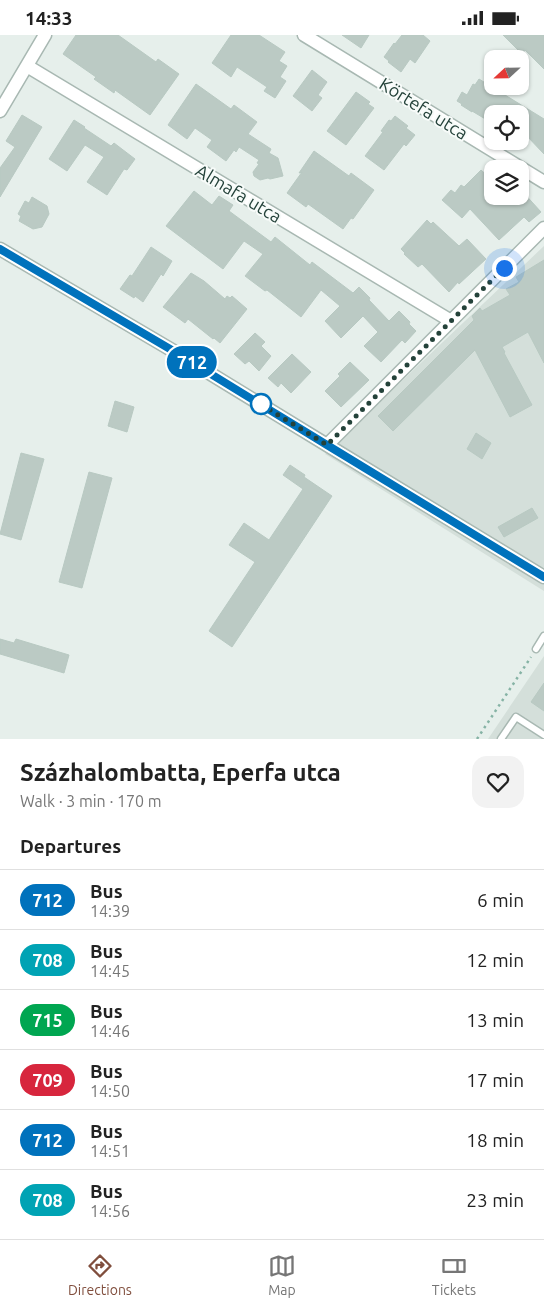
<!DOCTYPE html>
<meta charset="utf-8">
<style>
:root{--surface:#fff;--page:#f2f2f2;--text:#222;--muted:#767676;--line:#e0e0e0;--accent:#804e3d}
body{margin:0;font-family:Ubuntu,sans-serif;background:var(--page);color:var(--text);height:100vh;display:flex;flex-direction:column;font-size:19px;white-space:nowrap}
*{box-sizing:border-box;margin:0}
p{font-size:16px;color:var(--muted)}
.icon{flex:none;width:28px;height:28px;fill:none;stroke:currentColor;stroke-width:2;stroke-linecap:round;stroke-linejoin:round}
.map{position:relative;height:704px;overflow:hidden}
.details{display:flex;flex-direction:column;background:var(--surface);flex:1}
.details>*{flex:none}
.badge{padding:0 10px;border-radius:16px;font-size:18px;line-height:32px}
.needle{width:32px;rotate:248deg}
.fabs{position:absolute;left:484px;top:15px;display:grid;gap:10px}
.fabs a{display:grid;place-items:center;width:45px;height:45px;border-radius:10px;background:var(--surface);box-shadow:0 1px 4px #0004;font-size:25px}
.you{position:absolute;width:25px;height:25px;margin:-12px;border:4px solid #fff;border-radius:50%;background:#1a73e8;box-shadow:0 0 0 8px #1a73e833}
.map>.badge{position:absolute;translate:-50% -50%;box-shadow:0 0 0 2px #fff}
h2{padding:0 20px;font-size:19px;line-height:45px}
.round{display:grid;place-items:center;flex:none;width:52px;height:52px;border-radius:15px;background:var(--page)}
.overview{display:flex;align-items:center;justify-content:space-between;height:85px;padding:0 20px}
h1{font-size:24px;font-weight:700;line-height:38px}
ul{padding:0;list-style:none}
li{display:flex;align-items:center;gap:15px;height:60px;padding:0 20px;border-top:1px solid var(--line)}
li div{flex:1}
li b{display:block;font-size:19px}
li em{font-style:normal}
li .badge{min-width:55px;font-weight:700;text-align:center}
.status{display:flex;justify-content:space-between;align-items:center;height:35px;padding:0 25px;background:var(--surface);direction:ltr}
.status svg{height:14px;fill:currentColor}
.tab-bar{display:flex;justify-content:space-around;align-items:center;height:70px;border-top:1px solid var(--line);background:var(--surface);font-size:14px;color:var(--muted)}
.tab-bar a{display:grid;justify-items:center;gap:2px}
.tab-bar .selected{color:var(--accent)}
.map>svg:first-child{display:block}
.built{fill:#d4dfda}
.building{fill:#bbcac4;stroke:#b8c9c2}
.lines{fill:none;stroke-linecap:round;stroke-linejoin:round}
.service-casing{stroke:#a8b8b2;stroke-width:9}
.minor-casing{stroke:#a8b8b2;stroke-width:15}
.path{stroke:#86b3a5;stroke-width:2.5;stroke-dasharray:2.5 4;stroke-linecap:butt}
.service{stroke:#fff;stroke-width:6}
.minor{stroke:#fff;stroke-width:12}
.line-casing{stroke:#fff;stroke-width:11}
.line{stroke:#0072bc;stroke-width:8}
.walk{stroke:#24423a;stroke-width:5;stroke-dasharray:0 9}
.stop-dot{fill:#fff;stroke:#0072bc;stroke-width:2.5}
.labels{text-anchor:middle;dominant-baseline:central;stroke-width:4;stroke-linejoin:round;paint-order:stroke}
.street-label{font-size:18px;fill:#24423a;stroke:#f7fbf9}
</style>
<div class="status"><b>14:33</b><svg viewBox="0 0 49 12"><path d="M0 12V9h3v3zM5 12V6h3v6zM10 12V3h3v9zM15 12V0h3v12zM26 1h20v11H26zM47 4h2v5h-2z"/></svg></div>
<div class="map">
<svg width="544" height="704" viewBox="0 0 544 704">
<rect width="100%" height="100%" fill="#e6efeb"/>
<path class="built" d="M544 211V556L325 419Z
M544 621V704H488Z"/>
<path class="building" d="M76 0H118L156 27 158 24 179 39 150 80 115 55 114 58 94 44 96 42 63 19Z
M231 0H259L285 17 279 26 287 31 280 42 286 46 275 63 264 56 267 52 237 32 231 42 212 28Z
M342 0H369L361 13Z
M402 0H423L430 6 415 28 410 24 401 37 388 27 389 26 384 22 394 8 395 9Z
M503 0H544V34L525 15 522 19Z
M312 35 327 47 318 60 322 63 312 76 293 61Z
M479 44 544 84V119L526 100 520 105V79H492V88L472 76V77L461 70 462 69 457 66 462 57 467 60 473 49 475 50Z
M196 49 231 74 234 70 257 87 248 99 271 114 269 118 278 123 283 141 270 144 268 143 260 145 254 141 253 137 259 129 257 128 259 125 239 112 236 117 234 115 226 126 207 112 212 105 195 93 187 104 168 90Z
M356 57 370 67 368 69 374 73 346 110 327 96Z
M22 80 42 92 0 162V133L15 112 6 106Z
M395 81 408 91 406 93 415 100 406 111 404 109 384 135 365 121 383 97 381 96 389 85 391 86Z
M74 85 85 92 84 93 111 111 114 108 135 124 127 135 124 134 107 160 87 147 104 122 85 110 67 136 49 124Z
M314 116 349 141 351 138 374 155 353 184 351 183 343 194 308 169 306 172 287 158 302 137 299 138Z
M481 135 492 145V161H511L513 164 516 161H520V157L522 156 541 177 529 187 524 182 499 205 470 174 462 183 442 165 451 155 455 158 461 150 464 152Z
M194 156 212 170 219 161 233 170 229 176 271 207 275 202 310 230 312 227 353 258 359 252 370 263 369 265 389 286 399 276 410 287 409 289 416 296 405 308 402 305 381 327 364 311 378 297 363 281 341 303 325 286 340 271 321 255 301 282 267 255 265 256 245 241 263 219 244 206 223 234 166 191Z
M32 162 47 171 49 179 42 192 33 194 19 186 21 181 18 179 25 166 29 168Z
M427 185 431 189 433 187 459 211 467 204 486 224 459 249 458 247 449 257 422 229 418 232 404 219 405 218 401 214Z
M151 212 172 226 163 241 161 239 143 267 135 261 134 263 120 254 130 240 132 241Z
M544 225V328L528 297 502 312 505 317 504 318 532 370 510 382 475 315 393 396 378 381 474 285 472 281 480 273 482 276 510 260 506 254 519 247 516 242Z
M191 238 204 246 225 264 227 261 230 263 232 261 247 274 220 308 214 303 213 304 188 284 185 288 163 272Z
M255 298 265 307 261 311 271 321 259 336 249 326 245 329 234 319Z
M292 319 311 337 291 358 281 348 278 352 268 343Z
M350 327 369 345 341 372 325 356 340 341 338 339Z
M115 366 134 372 127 397 108 391Z
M476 398 491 408 482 424 467 414Z
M21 418 44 424 21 505 0 499Z
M290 430 305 440 304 442 332 461 232 612 209 596 255 527 229 510 244 488 269 505 303 454 283 440Z
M89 437 112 443 82 553 59 547Z
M532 473 538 483 504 502 498 492Z
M0 604 14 608 16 604 69 620 64 638 0 619Z
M544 648V676L531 667Z"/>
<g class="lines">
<defs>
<path id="service" d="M536 614 544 601
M501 704 516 682 544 700"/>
<path id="minor" d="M304 0 544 147
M27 31 451 286
M0 76 45 0
M0 214 170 314 327 410 544 542
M327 410 544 193"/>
</defs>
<use href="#service" class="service-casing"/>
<use href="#minor" class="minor-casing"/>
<path class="path" d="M477 704 531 622"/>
<use href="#service" class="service"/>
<use href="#minor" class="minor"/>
</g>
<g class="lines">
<defs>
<path id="line" d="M0 214 170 314 327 410 544 542"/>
</defs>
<use href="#line" class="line-casing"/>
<use href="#line" class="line"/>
<path class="walk" d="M261 369 254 365 327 410 504 233"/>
</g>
<circle class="stop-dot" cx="261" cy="369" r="10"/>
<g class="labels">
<g class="street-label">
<text transform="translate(424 73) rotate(32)">Körtefa utca</text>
<text transform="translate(239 158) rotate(31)">Almafa utca</text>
</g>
</g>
</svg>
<div class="fabs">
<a><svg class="needle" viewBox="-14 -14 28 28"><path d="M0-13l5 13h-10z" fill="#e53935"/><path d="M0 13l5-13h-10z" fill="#767676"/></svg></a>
<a><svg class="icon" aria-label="locate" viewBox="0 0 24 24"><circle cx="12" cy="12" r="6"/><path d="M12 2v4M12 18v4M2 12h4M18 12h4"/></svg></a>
<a><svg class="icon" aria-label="layers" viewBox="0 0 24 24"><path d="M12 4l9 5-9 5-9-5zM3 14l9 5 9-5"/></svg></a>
</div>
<div class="you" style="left:504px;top:233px"></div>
<b class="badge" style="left:192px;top:327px;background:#0072bc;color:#fff">712</b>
</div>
<section class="details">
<div class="overview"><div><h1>Százhalombatta, Eperfa utca</h1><p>Walk · 3 min · 170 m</p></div><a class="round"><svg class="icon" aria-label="heart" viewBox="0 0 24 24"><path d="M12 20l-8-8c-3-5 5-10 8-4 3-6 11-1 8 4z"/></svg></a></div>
<h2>Departures</h2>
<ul>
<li><span class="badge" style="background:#0072bc;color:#fff">712</span><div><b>Bus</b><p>14:39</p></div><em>6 min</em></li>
<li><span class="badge" style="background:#00a3b4;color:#fff">708</span><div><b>Bus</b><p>14:45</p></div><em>12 min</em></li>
<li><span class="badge" style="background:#00a651;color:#fff">715</span><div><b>Bus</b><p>14:46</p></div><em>13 min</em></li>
<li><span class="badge" style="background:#d7263d;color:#fff">709</span><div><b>Bus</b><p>14:50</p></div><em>17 min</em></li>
<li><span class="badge" style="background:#0072bc;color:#fff">712</span><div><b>Bus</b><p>14:51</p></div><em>18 min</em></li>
<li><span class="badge" style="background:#00a3b4;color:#fff">708</span><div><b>Bus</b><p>14:56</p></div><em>23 min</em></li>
</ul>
</section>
<nav class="tab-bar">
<a class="selected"><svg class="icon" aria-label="directions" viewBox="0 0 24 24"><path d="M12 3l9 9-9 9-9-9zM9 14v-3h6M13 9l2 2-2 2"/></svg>Directions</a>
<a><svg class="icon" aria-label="map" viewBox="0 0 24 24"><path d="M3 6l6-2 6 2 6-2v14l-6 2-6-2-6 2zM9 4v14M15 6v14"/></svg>Map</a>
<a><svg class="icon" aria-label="tickets" viewBox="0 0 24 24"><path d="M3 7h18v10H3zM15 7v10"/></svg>Tickets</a>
</nav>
